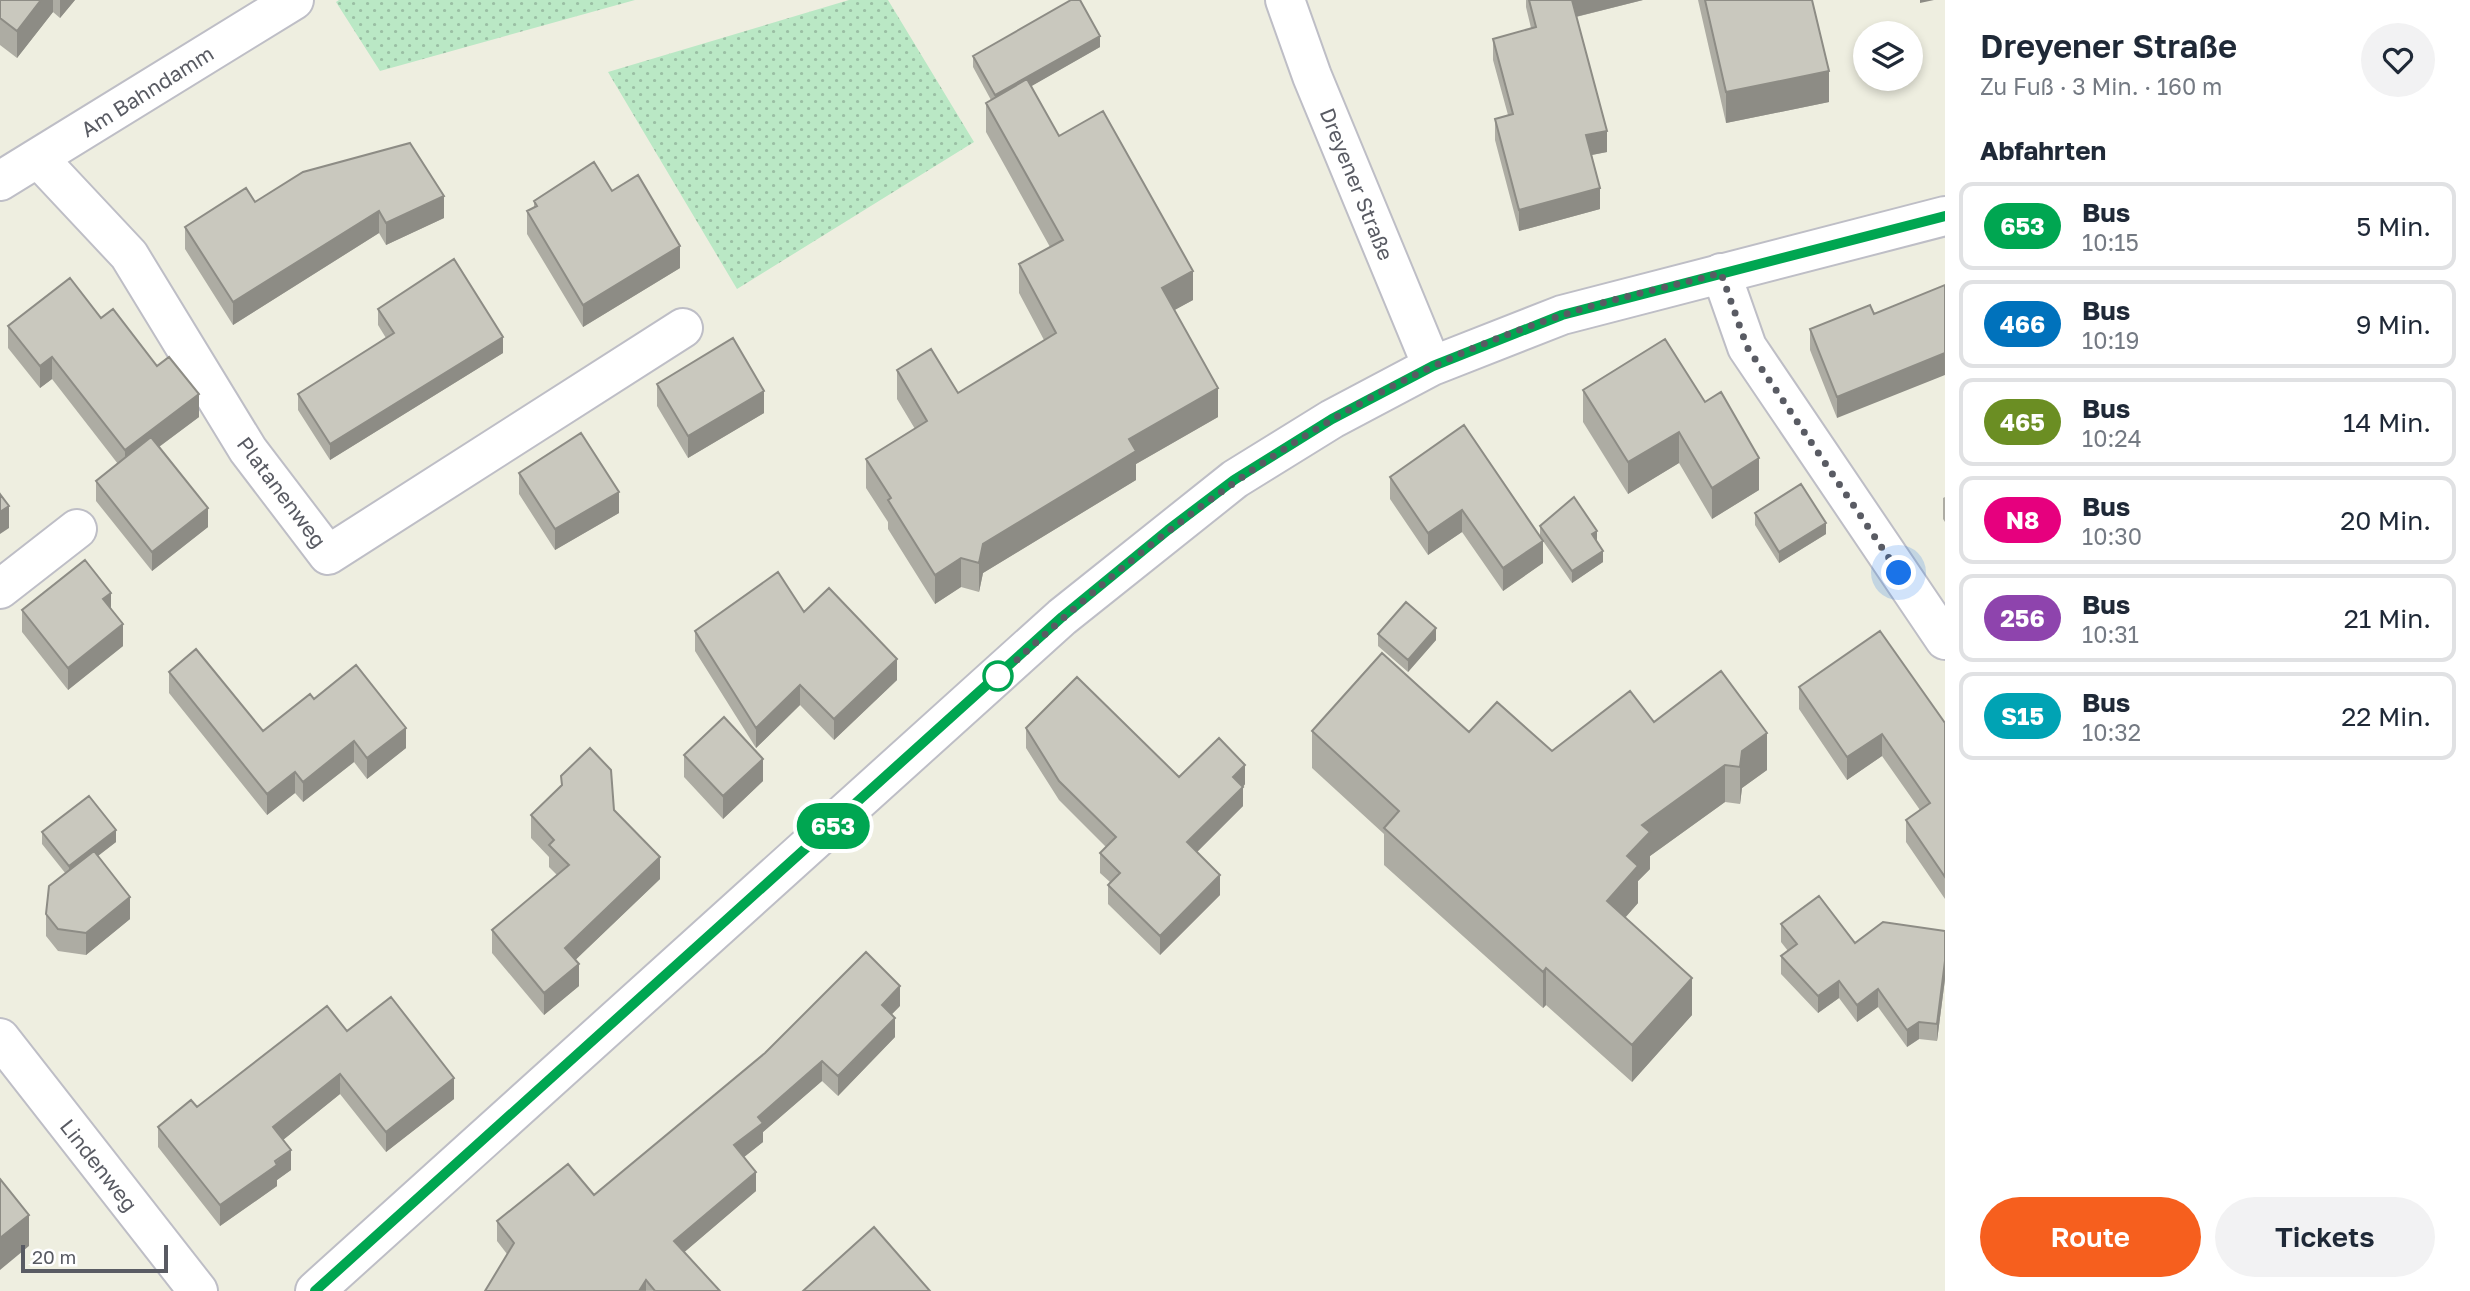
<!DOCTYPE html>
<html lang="de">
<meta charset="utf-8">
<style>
:root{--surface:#fff;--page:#f2f2f3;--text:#1f2937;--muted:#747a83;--line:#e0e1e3;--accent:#f65f1e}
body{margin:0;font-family:"Golos Text",sans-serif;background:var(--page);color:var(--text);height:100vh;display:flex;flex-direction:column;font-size:26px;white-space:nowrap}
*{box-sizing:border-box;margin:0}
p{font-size:23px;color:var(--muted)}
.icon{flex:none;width:38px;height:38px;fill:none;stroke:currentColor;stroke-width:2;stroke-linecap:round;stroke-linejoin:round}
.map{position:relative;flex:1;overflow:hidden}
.details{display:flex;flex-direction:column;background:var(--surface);width:525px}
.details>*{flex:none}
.badge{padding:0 14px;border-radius:23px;font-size:24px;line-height:46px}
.fabs{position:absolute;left:1853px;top:21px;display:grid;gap:14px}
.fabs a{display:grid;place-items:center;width:70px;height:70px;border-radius:50%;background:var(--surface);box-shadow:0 4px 10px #0003;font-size:35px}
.scale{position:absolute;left:21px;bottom:18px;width:147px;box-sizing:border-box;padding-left:7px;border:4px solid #595b63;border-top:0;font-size:19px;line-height:24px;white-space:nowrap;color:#595b63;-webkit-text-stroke:5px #fff;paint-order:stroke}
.you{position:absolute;width:35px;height:35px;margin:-18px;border:5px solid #fff;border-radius:50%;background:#1a73e8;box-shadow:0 0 0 10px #1a73e833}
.map>.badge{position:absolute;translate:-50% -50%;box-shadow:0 0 0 4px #fff}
h2{padding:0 35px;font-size:26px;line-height:63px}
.round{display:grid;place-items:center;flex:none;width:74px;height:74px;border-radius:37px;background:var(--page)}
.overview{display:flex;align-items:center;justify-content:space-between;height:119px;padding:0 35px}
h1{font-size:33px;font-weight:600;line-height:52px}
.button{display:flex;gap:14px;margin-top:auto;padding:14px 35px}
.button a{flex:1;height:80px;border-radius:42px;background:var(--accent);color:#fff;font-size:28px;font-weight:600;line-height:80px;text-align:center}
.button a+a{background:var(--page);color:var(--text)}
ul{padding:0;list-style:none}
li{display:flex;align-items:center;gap:21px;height:88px;margin:0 14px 10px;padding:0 21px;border:4px solid var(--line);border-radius:14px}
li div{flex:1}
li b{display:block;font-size:26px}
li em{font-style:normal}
li .badge{min-width:77px;font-weight:700;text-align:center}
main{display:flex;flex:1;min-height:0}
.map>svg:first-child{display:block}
.grass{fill:url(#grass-dots)}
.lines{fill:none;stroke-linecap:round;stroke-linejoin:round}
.minor-casing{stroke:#bebec6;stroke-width:42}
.tertiary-casing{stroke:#bebec6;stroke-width:42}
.minor{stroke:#fff;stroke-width:38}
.tertiary{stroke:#fff;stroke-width:38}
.wall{fill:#adaca3}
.shaded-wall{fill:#8d8c85}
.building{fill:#c9c8be;stroke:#8d8c85;stroke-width:2}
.line-casing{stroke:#fff;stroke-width:16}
.line{stroke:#00a651;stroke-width:10}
.walk{stroke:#595b63;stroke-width:7;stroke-dasharray:0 12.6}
.stop-dot{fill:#fff;stroke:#00a651;stroke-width:3.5}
.labels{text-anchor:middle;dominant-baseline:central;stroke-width:7;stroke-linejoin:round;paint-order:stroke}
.street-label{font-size:21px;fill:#595b63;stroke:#fff}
</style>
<main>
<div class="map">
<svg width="1945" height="1291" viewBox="0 0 1945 1291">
<defs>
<pattern id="grass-dots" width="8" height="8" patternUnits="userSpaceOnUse" patternTransform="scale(1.75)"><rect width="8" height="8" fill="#bae8c5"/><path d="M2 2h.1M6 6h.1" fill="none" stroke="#9abfa4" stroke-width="1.8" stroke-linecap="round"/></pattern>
</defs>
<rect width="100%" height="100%" fill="#eeeee0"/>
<path class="grass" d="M339 0H635L380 71 336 2Z
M849 0H888L974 142 737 289 608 72Z"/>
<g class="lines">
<defs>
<path id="minor" d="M39 159 129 255 248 450 328 555 683 328
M0 181 294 0
M1721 273 1747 347 1945 640
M0 589 77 529
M0 1038 198 1291"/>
<path id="tertiary" d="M1285 0 1312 76 1432 366
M315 1291 1062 617 1235 479 1332 419 1432 366 1562 315 1945 216"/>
</defs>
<use href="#minor" class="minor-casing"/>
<use href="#tertiary" class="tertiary-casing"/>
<use href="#minor" class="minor"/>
<use href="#tertiary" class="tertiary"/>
</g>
<path class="wall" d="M0 0H75L60 18 53 12 17 58 0 45Z
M1526 0H1643L1576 17 1607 152 1592 155 1600 209 1519 231 1495 140V119L1508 115 1493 60V39L1531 28 1526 7Z
M1698 0H1812L1829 102 1726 123Z
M1100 47 1031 86 1059 136 1193 300 1174 310 1218 417 1136 464V480L983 573 979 592 961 587 935 604 888 529V522L866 488V459L915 429 897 399V370L958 393 1044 340 1019 293V264L1050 247 986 132V103L991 100 973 67V56Z
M303 172 444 218 386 245 379 233 233 325 185 249V227L255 202Z
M612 191 680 268 583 327 527 234V211L534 207V201Z
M1870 305 1837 418 1810 350V329Z
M378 309 503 353 330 460 298 410V394L386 338 378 325Z
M101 318 157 366 199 417 159 447 208 527 152 571 96 501V481L118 464 52 379 40 388 8 348V326Z
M1665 339 1759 490 1712 519 1679 463 1628 494 1583 422V390Z
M657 384 764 413 688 458 657 406Z
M519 473 619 513 555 550 519 494Z
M1390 477 1540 537V526L1597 541 1603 562 1572 583 1543 541V563L1503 591 1462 532 1428 555 1390 499Z
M1945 497V522L1943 519V498Z
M1755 513 1826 534 1779 563 1755 525Z
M111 608 123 646 68 690 22 632V610Z
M804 612 897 680 834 740 800 705 756 748 695 651V631Z
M1378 634 1436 640 1408 672 1378 646Z
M169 672 263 731 314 699 406 748 367 779 354 762 303 802 295 793 267 815 169 693Z
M1799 687 1945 723V899L1906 842V820L1920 810 1882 756 1847 780 1799 709Z
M1654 722 1767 770 1742 788 1740 804 1725 802 1650 856V869L1638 881V903L1625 918 1692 1015 1632 1082 1546 1005 1543 1008 1384 865V834L1312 768V731L1469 732 1552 751Z
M1026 728 1179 777 1245 784 1243 787V806L1197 852 1220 895 1160 955 1108 904V885L1110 882 1100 873V853L1106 847 1059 800 1026 748Z
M684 755 763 781 723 819 684 777Z
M614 810 660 879 575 960 579 986 544 1015 492 953V930L557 875 549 867V857L531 838V815Z
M42 832 116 842 98 856 130 919 86 955 58 951 46 936V914L66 874 42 844Z
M1781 924 1855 943 1945 931V979L1937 1041 1919 1039 1907 1047 1878 1007 1857 1022 1839 998 1818 1013 1781 974V956L1788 951 1781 942Z
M900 1006 892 1014 895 1037 838 1096 822 1081 763 1132V1142L744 1157 756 1191 684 1252 720 1291H485L507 1254 497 1241V1221L594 1195Z
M347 1031 454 1099 386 1152 340 1094 283 1140 291 1170 277 1180V1186L220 1226 158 1147V1127Z"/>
<path class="shaded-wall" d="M41 0H53V12L17 58V31Z
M60 0H75L60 18Z
M1571 0H1643L1571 18Z
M1920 0H1934L1920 3Z
M1100 36V47L995 107V95Z
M1829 71V102L1726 123V92Z
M1607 131V152L1586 156V135Z
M1600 188V209L1519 231V210Z
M444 196V218L386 245V223Z
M379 211V233L233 325V302Z
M680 246V268L583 327V305Z
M1193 271V300L1162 317V288Z
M503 337V353L330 460V444Z
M1945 353V375L1837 418V397Z
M52 357V379L40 388V366Z
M1218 388V417L1136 464V480L983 573 979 592V563L983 544 1129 439Z
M764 391V413L688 458V436Z
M199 394V417L125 472V450Z
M1679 432V463L1628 494V462Z
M1759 458V490L1712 519V488Z
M619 492V513L555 550V529Z
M9 506V528L0 534V512Z
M208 508V527L152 571V552Z
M1462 510V532L1428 555V533Z
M1826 523V534L1779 563V552Z
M1597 531V542L1592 534Z
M1543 541V563L1503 591V568Z
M1603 551V562L1572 583V571Z
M961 558V587L935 604V575Z
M111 593V615L103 599Z
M123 624V646L68 690V668Z
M1436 628V640L1408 672V660Z
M897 659V680L834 740V719Z
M800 685V705L756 748V728Z
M406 728V748L367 779V758Z
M1767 733V770L1742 788 1740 804V767L1742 751Z
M1882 734V756L1847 780V757Z
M354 741V762L303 802V782Z
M763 759V781L723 819V796Z
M1245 765V784L1243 787V806L1187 862V842L1233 777Z
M1725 765V802L1650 856V869L1638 881V903L1607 938V901L1642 825Z
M295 772V793L267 815V794Z
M116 830V842L69 878V866Z
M660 857V879L565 970V948Z
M1220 875V895L1160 955V936Z
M130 897V919L86 955V933Z
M1945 961V979L1937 1041V1024Z
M579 964V986L544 1015V993Z
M1546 968V1005L1543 1008V972Z
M1692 978V1015L1632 1082V1045Z
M1839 981V998L1818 1013V996Z
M900 986V1006L882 1024V1005Z
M1878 989V1007L1857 1022V1005Z
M895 1018V1037L838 1096V1076Z
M1919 1022V1039L1907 1047V1030Z
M822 1061V1081L763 1132V1142L734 1165V1145L758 1117Z
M340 1074V1094L273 1148V1127Z
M454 1078V1099L386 1152V1132Z
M291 1150V1170L277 1180V1186L220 1226V1205Z
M756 1172V1191L674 1261V1241Z
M29 1215V1246L0 1270V1238Z
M646 1280V1291H639Z"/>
<path class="building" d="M0 0H41L17 31 0 18Z
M1071 0H1080L1100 36 995 95 973 56Z
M1529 0H1572L1607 131 1586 135 1600 188 1519 210 1495 119 1513 114 1493 39 1536 27Z
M1705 0H1812L1829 71 1726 92Z
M1027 79 1059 136 1103 111 1193 271 1162 288 1218 388 1129 439 1136 451 983 544 979 563 961 558 935 575 888 500 891 498 866 459 927 421 897 370 931 349 958 393 1056 333 1019 264 1063 240 986 103Z
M410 143 444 196 386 223 379 211 233 302 185 227 246 188 255 202 303 172Z
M594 162 612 191 638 175 680 246 583 305 527 211 537 206 534 201Z
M454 259 503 337 330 444 298 394 394 333 378 309Z
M70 278 101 318 113 309 157 366 169 357 199 394 125 450 52 357 40 366 8 326Z
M1945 285V353L1837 397 1810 329 1870 305 1874 314Z
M733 338 764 391 688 436 657 384Z
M1665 339 1705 402 1721 392 1759 458 1712 488 1679 432 1628 462 1583 390Z
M1464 425 1543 541 1503 568 1462 510 1428 533 1390 477Z
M581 433 619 492 555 529 519 473Z
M151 437 208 508 152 552 96 481Z
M1801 484 1826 523 1779 552 1755 513Z
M0 494 9 506 0 512Z
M1574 497 1597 531 1592 534 1603 551 1572 571 1540 526Z
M85 560 111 593 103 599 123 624 68 668 22 610Z
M778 572 804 612 829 588 897 659 834 719 800 685 756 728 695 631Z
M1406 602 1436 628 1408 660 1378 634Z
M1880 631 1945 723V877L1906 820 1930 803 1882 734 1847 757 1799 687Z
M196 649 263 731 310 694 314 699 356 665 406 728 367 758 354 741 303 782 295 772 267 794 169 672Z
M1382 653 1469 732 1497 702 1552 751 1630 691 1654 722 1721 671 1767 733 1742 751 1740 767 1725 765 1642 825 1650 832 1627 856 1638 866 1607 901 1692 978 1632 1045 1546 968 1543 972 1384 828 1399 811 1312 731Z
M1077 677 1179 777 1219 738 1245 765 1233 777 1243 787 1187 842 1220 875 1160 936 1108 885 1120 873 1100 853 1116 837 1059 781 1026 728Z
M724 717 763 759 723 796 684 755Z
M590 748 611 770 614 810 660 857 565 948 579 964 544 993 492 930 569 865 549 845 554 840 531 815 562 785 561 776Z
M89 796 116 830 69 866 42 832Z
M94 851 130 897 86 933 58 929 46 914 49 886Z
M1819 896 1855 943 1883 922 1945 931V961L1937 1024 1919 1022 1907 1030 1878 989 1857 1005 1839 981 1818 996 1781 956 1797 944 1781 924Z
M866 952 900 986 882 1005 895 1018 838 1076 822 1061 758 1117 763 1123 734 1145 756 1172 674 1241 720 1291H655L646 1280 639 1291H485L514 1243 497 1221 568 1164 594 1195 765 1053Z
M391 997 454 1078 386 1132 340 1074 273 1127 291 1150 275 1161 277 1165 220 1205 158 1127 191 1100 197 1107 327 1006 347 1031Z
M0 1179 29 1215 0 1238Z
M874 1227 930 1291H803Z"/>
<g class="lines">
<defs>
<path id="line" d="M315 1291 1062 617 1168 530 1234 480 1332 419 1433 366 1562 315 1945 216"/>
</defs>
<use href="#line" class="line-casing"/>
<use href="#line" class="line"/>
<path class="walk" d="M998 676 994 681C1161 525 1342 386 1563 315 1614 298 1669 287 1721 273L1747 347 1899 573"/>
</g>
<circle class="stop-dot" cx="998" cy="676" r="14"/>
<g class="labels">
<g class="street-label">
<text transform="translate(147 91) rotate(-32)">Am Bahndamm</text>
<text transform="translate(1357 184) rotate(68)">Dreyener Straße</text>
<text transform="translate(282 492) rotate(53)">Platanenweg</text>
<text transform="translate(99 1165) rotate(52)">Lindenweg</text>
</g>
</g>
</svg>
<div class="fabs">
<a><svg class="icon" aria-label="layers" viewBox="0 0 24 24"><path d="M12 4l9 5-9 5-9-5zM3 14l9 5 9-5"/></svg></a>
</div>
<div class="scale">20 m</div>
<div class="you" style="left:1899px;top:573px"></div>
<b class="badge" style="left:833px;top:826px;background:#00a651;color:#fff">653</b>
</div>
<section class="details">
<div class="overview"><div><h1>Dreyener Straße</h1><p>Zu Fuß · 3 Min. · 160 m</p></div><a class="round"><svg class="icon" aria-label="heart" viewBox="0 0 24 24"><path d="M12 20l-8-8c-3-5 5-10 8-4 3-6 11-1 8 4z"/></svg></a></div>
<h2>Abfahrten</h2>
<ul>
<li><span class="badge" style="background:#00a651;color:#fff">653</span><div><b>Bus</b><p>10:15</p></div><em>5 Min.</em></li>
<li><span class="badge" style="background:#0072bc;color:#fff">466</span><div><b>Bus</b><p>10:19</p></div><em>9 Min.</em></li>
<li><span class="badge" style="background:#6b8e23;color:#fff">465</span><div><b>Bus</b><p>10:24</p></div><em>14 Min.</em></li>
<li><span class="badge" style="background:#e6007e;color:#fff">N8</span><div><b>Bus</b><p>10:30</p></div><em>20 Min.</em></li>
<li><span class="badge" style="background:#8e44ad;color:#fff">256</span><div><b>Bus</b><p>10:31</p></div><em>21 Min.</em></li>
<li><span class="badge" style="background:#00a3b4;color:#fff">S15</span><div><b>Bus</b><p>10:32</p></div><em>22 Min.</em></li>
</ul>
<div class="button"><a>Route</a><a>Tickets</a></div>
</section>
</main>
